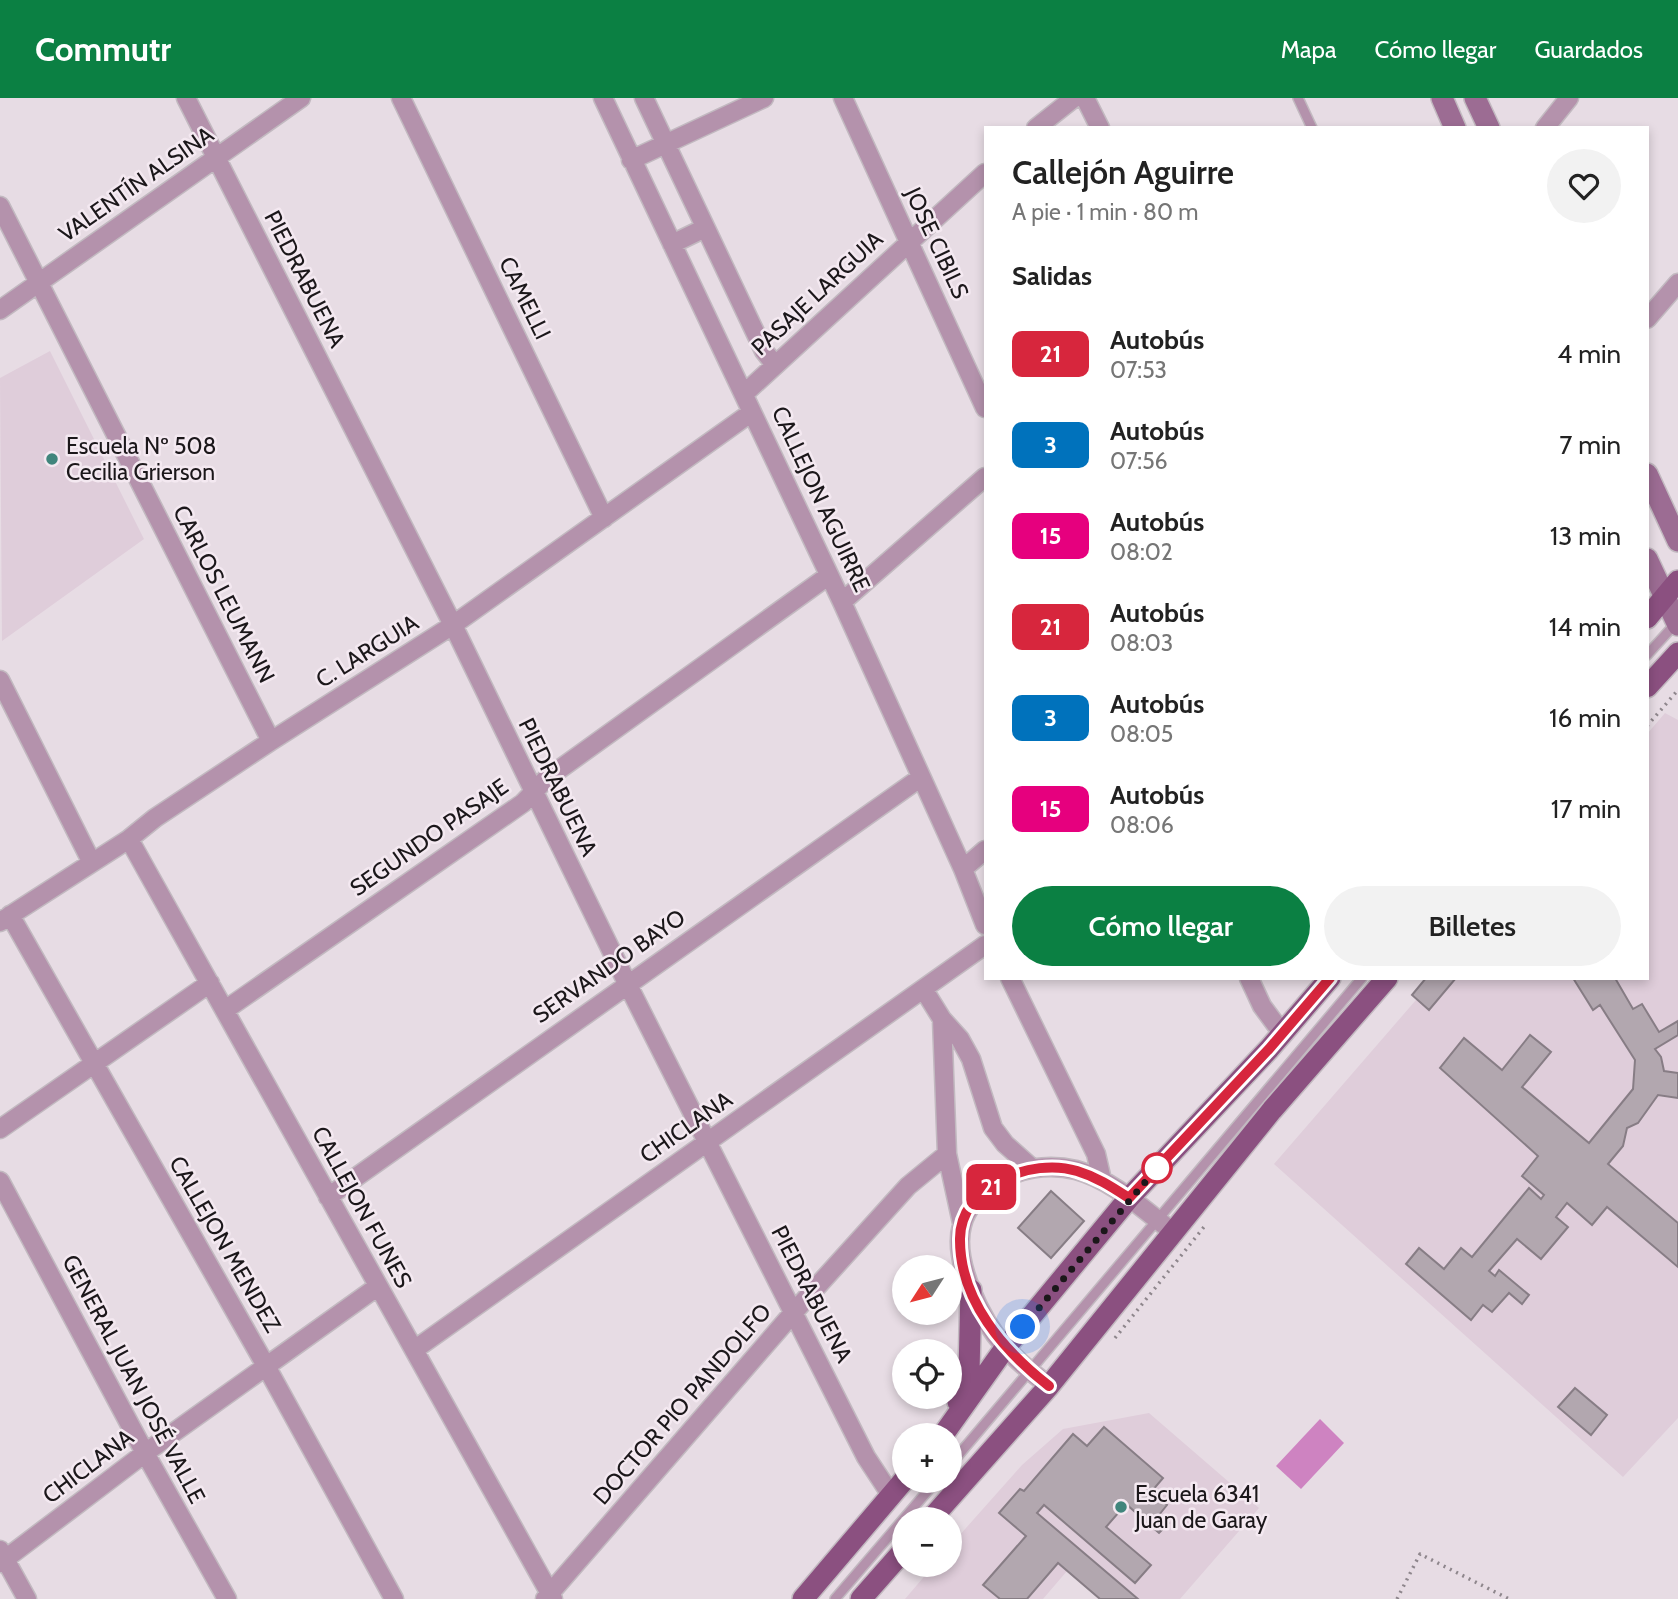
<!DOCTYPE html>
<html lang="es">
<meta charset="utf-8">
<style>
:root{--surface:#fff;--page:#f2f2f2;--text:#222;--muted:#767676;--accent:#0b8043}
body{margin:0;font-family:Cabin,sans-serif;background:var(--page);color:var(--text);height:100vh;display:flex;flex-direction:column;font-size:26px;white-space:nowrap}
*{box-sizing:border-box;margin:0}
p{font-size:23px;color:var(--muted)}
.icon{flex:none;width:38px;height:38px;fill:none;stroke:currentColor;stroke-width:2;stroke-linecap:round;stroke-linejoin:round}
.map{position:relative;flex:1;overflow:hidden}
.drawer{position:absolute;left:984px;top:28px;width:665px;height:854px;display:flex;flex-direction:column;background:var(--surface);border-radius:0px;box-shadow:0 4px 10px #0003}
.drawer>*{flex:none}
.badge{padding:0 14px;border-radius:10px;font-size:24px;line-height:46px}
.needle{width:46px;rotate:234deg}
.tools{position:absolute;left:892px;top:1157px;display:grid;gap:14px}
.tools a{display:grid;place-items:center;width:70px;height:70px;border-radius:50%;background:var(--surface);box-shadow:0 4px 10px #0003;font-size:35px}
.you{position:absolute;width:35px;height:35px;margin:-18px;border:5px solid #fff;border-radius:50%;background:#1a73e8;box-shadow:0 0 0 10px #1a73e833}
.map>.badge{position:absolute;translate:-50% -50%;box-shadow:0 0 0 4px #fff}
h2{padding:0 28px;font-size:26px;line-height:63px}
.round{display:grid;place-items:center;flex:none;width:74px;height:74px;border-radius:37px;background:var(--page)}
.head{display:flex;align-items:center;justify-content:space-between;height:119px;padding:0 28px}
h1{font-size:33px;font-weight:600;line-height:52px}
.action{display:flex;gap:14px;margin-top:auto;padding:14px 28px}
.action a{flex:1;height:80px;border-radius:42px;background:var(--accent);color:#fff;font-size:28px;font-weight:600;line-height:80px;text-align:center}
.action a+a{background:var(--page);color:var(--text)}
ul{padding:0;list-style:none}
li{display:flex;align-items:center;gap:21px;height:91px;padding:0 28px}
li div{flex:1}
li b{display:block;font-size:26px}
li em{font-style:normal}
li .badge{min-width:77px;font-weight:700;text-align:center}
header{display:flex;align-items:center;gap:42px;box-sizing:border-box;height:98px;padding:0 35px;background:var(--accent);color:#fff}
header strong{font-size:33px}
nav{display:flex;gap:38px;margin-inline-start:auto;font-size:24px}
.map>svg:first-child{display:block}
.built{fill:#dfcdda}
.water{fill:#ce83c1}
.building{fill:#b2a7af;stroke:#877d85;stroke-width:2}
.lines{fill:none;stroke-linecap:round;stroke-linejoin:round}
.lane-casing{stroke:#c2b9c0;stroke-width:12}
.street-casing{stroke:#c2b9c0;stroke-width:21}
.secondary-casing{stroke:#c2b9c0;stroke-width:24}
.primary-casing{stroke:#c2b9c0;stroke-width:24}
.path{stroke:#8e868c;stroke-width:3.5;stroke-dasharray:2 5;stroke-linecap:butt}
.lane{stroke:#b492ac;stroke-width:9}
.street{stroke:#b492ac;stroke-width:18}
.secondary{stroke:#9c6c93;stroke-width:21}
.primary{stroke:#8b5080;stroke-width:21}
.line-casing{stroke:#fff;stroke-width:16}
.line{stroke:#d7263d;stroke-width:10}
.walk{stroke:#1b171a;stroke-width:7;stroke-dasharray:0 12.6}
.poi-dot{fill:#40857c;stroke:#f4e9f1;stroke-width:2.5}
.stop-dot{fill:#fff;stroke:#d7263d;stroke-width:3.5}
.labels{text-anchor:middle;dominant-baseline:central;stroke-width:5;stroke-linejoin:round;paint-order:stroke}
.street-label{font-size:23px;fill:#1b171a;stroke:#f4e9f1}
.poi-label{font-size:23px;fill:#1b171a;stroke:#f4e9f1;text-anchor:start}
</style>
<header>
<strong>Commutr</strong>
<nav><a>Mapa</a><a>Cómo llegar</a><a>Guardados</a></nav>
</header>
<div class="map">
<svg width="1678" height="1501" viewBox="0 0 1678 1501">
<rect width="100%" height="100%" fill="#e7dce4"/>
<path class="built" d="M50 253 144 441 2 543 0 280Z
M1665 615 1678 622V1320L1623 1379 1274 1066 1435 880H1647V636Z
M1149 1315 1259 1410 1180 1501H1100L1067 1473 1043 1501H905L934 1467 950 1466V1448L1022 1367 1063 1331Z"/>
<path class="water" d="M1320 1321 1344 1345 1301 1391 1276 1368Z"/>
<path class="building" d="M1426 880H1456L1429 912 1412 897Z
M1573 880H1615L1633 911 1642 906 1659 934 1678 923V937L1655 951 1661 959 1664 973 1678 975V1000L1658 997 1638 1025 1627 1030 1623 1048 1608 1066 1678 1125V1169L1607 1109 1592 1127 1567 1105 1556 1119 1568 1129 1541 1161 1517 1141 1489 1173 1495 1178 1499 1172 1529 1197 1522 1206 1509 1195 1492 1214 1483 1207 1471 1222 1406 1166 1419 1150 1444 1171 1461 1150 1472 1159 1529 1090 1541 1101 1544 1097 1522 1078 1538 1058 1440 970 1464 940 1502 972 1530 937 1551 954 1522 989 1589 1045 1633 991 1635 962 1600 907 1593 912Z
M1051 1093 1084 1123 1051 1160 1018 1130Z
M1575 1290 1607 1317 1591 1337 1558 1309Z
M1104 1329 1163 1380 1151 1394 1167 1407 1159 1417 1169 1425 1159 1435 1126 1406 1106 1429 1151 1467 1135 1485 1044 1407 1037 1415 1138 1501H1100L1058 1465 1027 1501H1000L983 1487 1026 1438 999 1415 1020 1391 1024 1393 1073 1336 1087 1348Z"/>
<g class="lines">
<defs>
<path id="lane" d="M1298 0 1312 30
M1647 557 1677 524
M950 1367 1362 880
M835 1501 937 1382"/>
<path id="street" d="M186 0 453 527 627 885 866 1359 891 1397
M401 0 604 420
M603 0 842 504 963 771 985 827
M644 0 764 253 775 267
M843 0 985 310
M1085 0 1100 30
M1036 30 1074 0
M1545 30 1569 0
M631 62 764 0
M0 108 271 643
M672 146 705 130
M0 212 301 0
M1647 221 1678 185
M745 295 985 75
M842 504 985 379
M0 582 91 763
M129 741 553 1501
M963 771 985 752
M10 817 266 1268 394 1501
M0 824 129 741 155 720 271 643 453 527 752 314
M1010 880 1096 1056 1102 1082
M1249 880 1262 908 1282 935
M924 892 942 921 960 941 971 961 993 1030 1005 1046 1032 1070
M225 912 523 705 546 681 828 478
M942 921 947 1056 962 1125
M0 1031 210 885
M0 1083 145 1355 227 1501
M328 1099 920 680
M414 1252 985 847
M1049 1288C1034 1276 1017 1264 1005 1249 981 1222 952 1163 962 1127 966 1110 980 1096 994 1086 1018 1070 1048 1065 1076 1072 1113 1082 1144 1112 1174 1135
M0 1452 27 1501
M0 1465 145 1355 377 1189
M545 1501 793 1215 908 1088 947 1056"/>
<path id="secondary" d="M1442 0 1455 30
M1475 0 1489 30
M1647 376 1678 443
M1647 461 1678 527"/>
<path id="primary" d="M1647 520 1678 483
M1647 589 1678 555
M958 1304 969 1274 971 1192
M943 1337 1005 1250 1129 1100 1269 951 1330 880
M931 1421 1049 1288 1272 1012 1387 880
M803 1501 905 1381
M861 1501 905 1451"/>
</defs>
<use href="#lane" class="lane-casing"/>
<use href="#street" class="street-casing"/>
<use href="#secondary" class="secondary-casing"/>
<use href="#primary" class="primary-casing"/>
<path class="path" d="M1647 628 1678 592
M1115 1240 1204 1129
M1397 1501 1420 1456 1509 1501"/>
<use href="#lane" class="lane"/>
<use href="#street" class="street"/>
<use href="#secondary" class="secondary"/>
<use href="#primary" class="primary"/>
</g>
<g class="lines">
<defs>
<path id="line" d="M1049 1288C1004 1253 960 1203 960 1142 959 1087 1032 1059 1077 1073 1097 1079 1112 1089 1129 1100L1269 951 1330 880"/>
</defs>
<use href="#line" class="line-casing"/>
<use href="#line" class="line"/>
<path class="walk" d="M1023 1229 1157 1070"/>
</g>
<g class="poi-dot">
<circle cx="52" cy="361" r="7"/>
<circle cx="1121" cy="1409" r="7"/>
</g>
<circle class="stop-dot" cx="1157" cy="1070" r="14"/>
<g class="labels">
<g class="street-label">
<text transform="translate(136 86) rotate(-35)">VALENTÍN ALSINA</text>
<text transform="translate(937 145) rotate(65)">JOSE CIBILS</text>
<text transform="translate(305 181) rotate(63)">PIEDRABUENA</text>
<text transform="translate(817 195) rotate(-43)">PASAJE LARGUIA</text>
<text transform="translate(525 200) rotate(64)">CAMELLI</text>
<text transform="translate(821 401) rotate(65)">CALLEJON AGUIRRE</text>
<text transform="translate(224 496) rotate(63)">CARLOS LEUMANN</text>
<text transform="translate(367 553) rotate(-32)">C. LARGUIA</text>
<text transform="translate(558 689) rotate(64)">PIEDRABUENA</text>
<text transform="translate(429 739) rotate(-35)">SEGUNDO PASAJE</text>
<text transform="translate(609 868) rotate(-35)">SERVANDO BAYO</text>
<text transform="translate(686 1029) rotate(-35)">CHICLANA</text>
<text transform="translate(362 1109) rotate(61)">CALLEJON FUNES</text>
<text transform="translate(225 1146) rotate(60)">CALLEJON MENDEZ</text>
<text transform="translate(812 1196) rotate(63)">PIEDRABUENA</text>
<text transform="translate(134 1281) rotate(62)">GENERAL JUAN JOSÉ VALLE</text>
<text transform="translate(682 1306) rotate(-49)">DOCTOR PIO PANDOLFO</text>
<text transform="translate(88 1368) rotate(-37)">CHICLANA</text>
</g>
<g class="poi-label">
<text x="66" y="348">Escuela Nº 508<tspan x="66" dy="26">Cecilia Grierson</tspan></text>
<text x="1135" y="1396">Escuela 6341<tspan x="1135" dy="26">Juan de Garay</tspan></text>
</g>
</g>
</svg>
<div class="tools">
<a><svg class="needle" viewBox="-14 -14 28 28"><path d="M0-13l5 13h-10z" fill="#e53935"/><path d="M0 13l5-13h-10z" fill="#767676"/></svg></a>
<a><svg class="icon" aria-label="locate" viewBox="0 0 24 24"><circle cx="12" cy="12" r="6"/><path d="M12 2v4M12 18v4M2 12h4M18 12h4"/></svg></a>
<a>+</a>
<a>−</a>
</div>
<div class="you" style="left:1023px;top:1229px"></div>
<b class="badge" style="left:991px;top:1089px;background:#d7263d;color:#fff">21</b>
<section class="drawer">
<div class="head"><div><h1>Callejón Aguirre</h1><p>A pie · 1 min · 80 m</p></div><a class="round"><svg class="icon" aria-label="heart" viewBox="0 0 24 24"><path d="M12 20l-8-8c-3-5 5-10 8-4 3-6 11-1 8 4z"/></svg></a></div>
<h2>Salidas</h2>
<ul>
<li><span class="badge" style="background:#d7263d;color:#fff">21</span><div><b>Autobús</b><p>07:53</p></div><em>4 min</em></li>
<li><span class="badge" style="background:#0072bc;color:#fff">3</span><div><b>Autobús</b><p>07:56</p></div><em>7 min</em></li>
<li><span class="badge" style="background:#e6007e;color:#fff">15</span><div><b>Autobús</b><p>08:02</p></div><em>13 min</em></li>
<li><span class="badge" style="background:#d7263d;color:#fff">21</span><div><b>Autobús</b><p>08:03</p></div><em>14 min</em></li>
<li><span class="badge" style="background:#0072bc;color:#fff">3</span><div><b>Autobús</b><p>08:05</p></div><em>16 min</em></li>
<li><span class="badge" style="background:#e6007e;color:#fff">15</span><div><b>Autobús</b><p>08:06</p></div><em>17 min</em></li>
</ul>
<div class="action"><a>Cómo llegar</a><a>Billetes</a></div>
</section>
</div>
